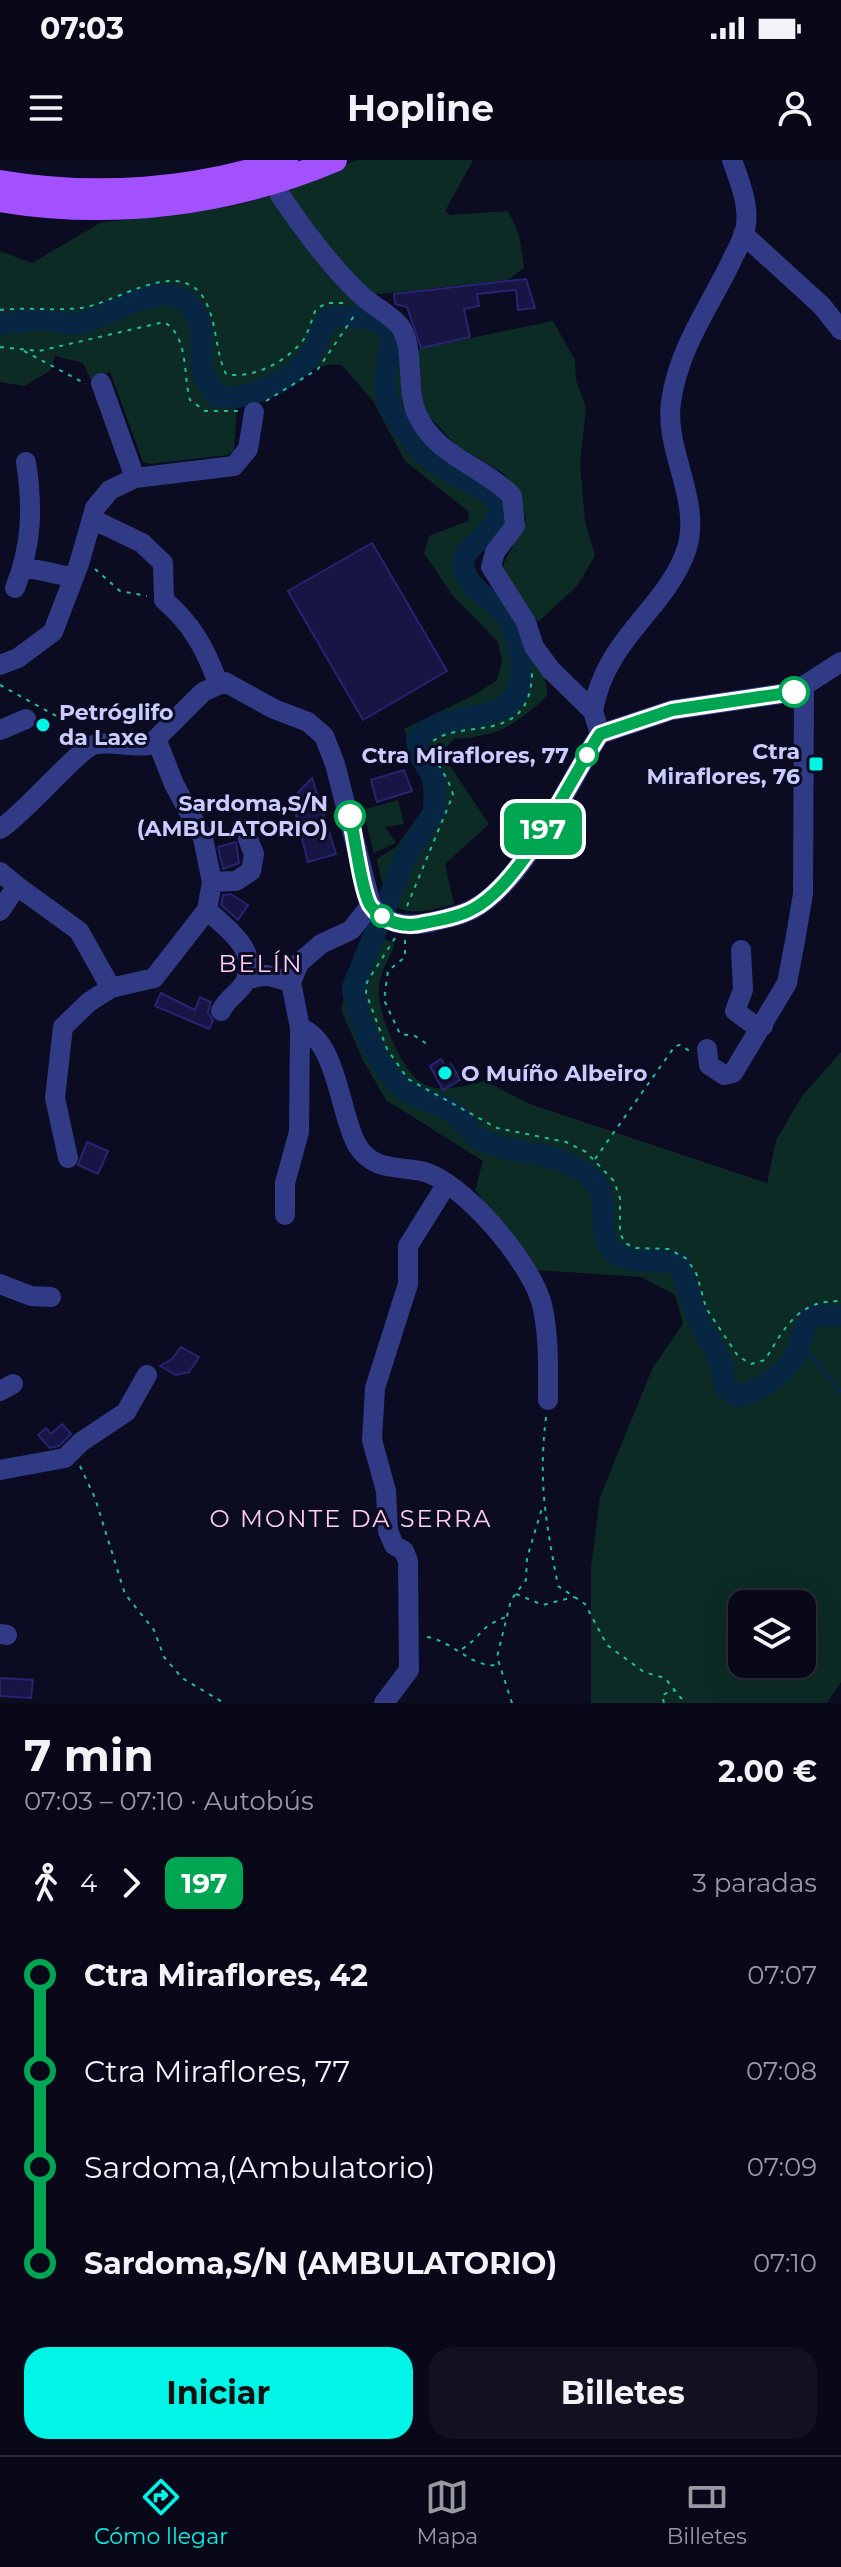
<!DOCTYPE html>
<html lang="es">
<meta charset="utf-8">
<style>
:root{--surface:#080819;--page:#112;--text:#f1f3f6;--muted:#989aa2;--line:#292938;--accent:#00f5e7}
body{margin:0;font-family:Montserrat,sans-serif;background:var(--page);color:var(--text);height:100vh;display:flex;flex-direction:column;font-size:30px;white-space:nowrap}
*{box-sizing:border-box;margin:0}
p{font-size:26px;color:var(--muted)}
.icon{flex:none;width:44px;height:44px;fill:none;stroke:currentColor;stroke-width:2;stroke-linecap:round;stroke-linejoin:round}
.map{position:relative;height:1543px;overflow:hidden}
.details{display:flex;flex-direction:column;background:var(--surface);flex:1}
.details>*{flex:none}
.badge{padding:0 16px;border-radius:12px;font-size:28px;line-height:52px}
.controls{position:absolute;left:728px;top:1430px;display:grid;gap:16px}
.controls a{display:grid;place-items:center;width:88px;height:88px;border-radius:16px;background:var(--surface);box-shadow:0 8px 32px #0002,0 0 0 2px var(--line);font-size:40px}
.map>.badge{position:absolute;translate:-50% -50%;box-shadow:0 0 0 4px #fff}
.legs{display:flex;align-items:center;gap:12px;height:88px;padding:0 24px;font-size:26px}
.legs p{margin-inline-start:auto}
.head{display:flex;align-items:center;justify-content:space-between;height:136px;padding:0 24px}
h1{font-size:44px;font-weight:700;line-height:60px}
.primary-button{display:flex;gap:16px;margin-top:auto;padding:16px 24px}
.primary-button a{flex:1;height:92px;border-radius:24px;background:var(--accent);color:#111;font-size:32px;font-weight:700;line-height:92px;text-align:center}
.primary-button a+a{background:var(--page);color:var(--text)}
ul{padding:0 24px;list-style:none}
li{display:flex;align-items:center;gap:28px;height:96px;font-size:30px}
li i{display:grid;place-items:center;width:12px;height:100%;margin:0 10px;background:currentColor}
li i::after{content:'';width:20px;height:20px;margin:-10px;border:6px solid;border-radius:50%;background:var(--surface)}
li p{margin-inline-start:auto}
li:first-child i{background:linear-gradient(#0000 50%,currentColor 0)}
li:last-child i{background:linear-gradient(currentColor 50%,#0000 0)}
.status{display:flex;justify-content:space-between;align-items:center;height:56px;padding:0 40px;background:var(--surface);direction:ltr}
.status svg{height:22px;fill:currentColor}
header{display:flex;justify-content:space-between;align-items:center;height:104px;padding:0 24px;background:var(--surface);font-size:36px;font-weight:700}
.menu{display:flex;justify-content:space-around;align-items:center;height:112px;border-top:2px solid var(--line);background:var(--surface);font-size:22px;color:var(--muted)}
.menu a{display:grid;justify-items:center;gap:4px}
.menu .current{color:var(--accent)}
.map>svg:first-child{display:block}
.green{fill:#0d2b25;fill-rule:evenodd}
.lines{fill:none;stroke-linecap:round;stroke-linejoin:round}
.stream{stroke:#062644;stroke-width:4}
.river{stroke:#062644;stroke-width:22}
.building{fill:#171544;stroke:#272472;stroke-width:2}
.path{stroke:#21bc9b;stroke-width:2;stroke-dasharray:4 6;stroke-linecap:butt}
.minor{stroke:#303a85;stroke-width:20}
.major{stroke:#a351ff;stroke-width:24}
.line-1-casing{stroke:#fff;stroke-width:18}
.line-1{stroke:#00a651;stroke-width:12}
.stop-1-dot{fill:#fff;stroke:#00a651;stroke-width:4}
.poi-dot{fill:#00f5e7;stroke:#0b0b21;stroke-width:3}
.labels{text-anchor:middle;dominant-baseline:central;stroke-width:6;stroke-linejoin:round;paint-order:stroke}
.poi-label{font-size:22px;font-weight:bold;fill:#caccff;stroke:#0b0b21;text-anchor:start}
.stop-label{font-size:22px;font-weight:bold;fill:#caccff;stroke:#0b0b21;text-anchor:end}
.neighbourhood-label{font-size:24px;letter-spacing:2px;fill:#ffccf4;stroke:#0b0b21}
</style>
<div class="status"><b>07:03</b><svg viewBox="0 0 49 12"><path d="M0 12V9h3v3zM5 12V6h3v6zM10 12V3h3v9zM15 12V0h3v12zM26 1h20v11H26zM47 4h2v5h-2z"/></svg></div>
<header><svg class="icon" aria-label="menu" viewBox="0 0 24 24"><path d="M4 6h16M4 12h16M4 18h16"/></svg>Hopline<svg class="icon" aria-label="person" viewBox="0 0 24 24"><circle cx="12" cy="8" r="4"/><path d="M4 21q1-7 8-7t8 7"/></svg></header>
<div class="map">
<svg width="841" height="1543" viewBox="0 0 841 1543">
<rect width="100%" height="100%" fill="#0b0b21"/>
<path class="green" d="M357 0H473L445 51 450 55 508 51 519 74 524 108 507 120 372 135 361 140 355 160 367 149 397 173 404 214 402 244 415 270 502 339 505 354 492 378 470 396 471 413C507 452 545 478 547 536 514 566 499 576 454 579L441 592 489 664 445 704 454 744C402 759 386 755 377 699L396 687 426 645 422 620 404 569 476 534 497 520 502 501 498 482 453 436 424 393 429 376 468 361 469 352 405 301 373 241 342 205C303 199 276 246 237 246L234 290 228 295 151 304 143 302 110 212 91 220 83 203 55 196 50 211 24 226 0 222V91L32 103 100 63 233 46 275 35Z
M553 161 575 200 576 220 586 248 580 304 585 361 595 396 577 426 538 462 501 409 526 360 518 330 503 313 456 285 430 257 421 243 418 189Z
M398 640 404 664 385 667 396 683 374 693 363 650Z
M369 771 395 784C390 798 381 810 379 825 377 844 385 863 392 880 416 933 431 935 485 921L530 944 767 1023 776 980 803 935 841 892V1522L827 1543H591V1407L600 1337 653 1207 683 1164 675 1135 641 1117 536 1110 475 1030 483 1001 386 940 363 900 341 850 352 806ZM742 1444H802V1504H742Z"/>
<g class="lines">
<path class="stream" d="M799 1182 841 1232"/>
<path class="river" d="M0 164C14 163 29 159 43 160 56 161 66 165 79 163 112 158 172 108 196 155 206 174 198 195 204 215 206 222 213 230 216 236 246 242 283 224 304 203 315 192 319 171 329 158 347 155 377 157 391 170 393 192 380 218 387 239 396 264 423 297 446 310 465 320 484 326 499 343 504 376 457 383 464 409 468 428 488 437 501 450 514 463 520 489 521 507 523 575 449 543 417 579L419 594 435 620 434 652 407 694 353 827C355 854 381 913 404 929 418 940 438 942 453 952 466 960 470 975 484 981 521 998 553 986 592 1019 613 1036 594 1075 614 1092 630 1106 660 1097 679 1105L699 1161 723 1206 724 1225 737 1236C755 1233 780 1217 792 1201 803 1186 799 1169 814 1155L841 1156"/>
</g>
<path class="building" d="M526 119 535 148 518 150 516 130 477 134 479 146 464 149 470 177 421 188 407 147 395 144 394 134Z
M372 383 447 511 363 560 288 431Z
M404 610 412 631 377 642 371 620Z
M312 618 336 694 308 702 292 639Z
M236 682 239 703 223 709 218 687Z
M231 734 248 745 238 760 221 745 223 735Z
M161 833 195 850 200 837 211 842 208 852 213 861 209 869 155 846Z
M441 899 446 907 451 904 460 920 443 930 430 906Z
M87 982 108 991 98 1014 78 1005Z
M181 1187 199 1197 189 1212 176 1215 160 1206 172 1199Z
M62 1264 71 1274 59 1286 50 1288 38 1275 46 1268 51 1274Z
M0 1518 33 1520 31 1538 0 1536Z"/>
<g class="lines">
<path class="path" d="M0 150C27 147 54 151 81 148 114 144 177 97 203 137 218 161 214 189 226 214 252 220 288 201 304 179 309 171 312 158 316 149L327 143H344
M0 187 39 191 164 162C189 176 183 216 190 240L205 251H239
M24 191 86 224
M266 241 318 209 356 153
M95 409 120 431 147 436
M0 525 60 558 78 575
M407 746 453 635C449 616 432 601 431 583 459 556 531 589 532 512
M395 778 367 822 366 833 387 889 408 919 497 968 566 982 586 992 614 1021 620 1038V1073L625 1083 636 1088 669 1089 687 1099 697 1115 706 1148 738 1196 751 1204 765 1200C785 1167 798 1140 841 1141
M405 780V797L388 811 384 840 400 874 415 876 430 886
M595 999 675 886 680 885 691 892
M546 1257C538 1323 546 1362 558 1426L585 1444 607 1485 644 1512 665 1518 685 1543
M80 1306 95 1338 125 1434 154 1470 164 1497 182 1518 224 1543
M516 1434 543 1445 574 1437
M427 1477C453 1481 471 1508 497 1505
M462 1489C484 1475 478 1467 506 1457
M512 1543 497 1497 511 1440 526 1420 527 1398 542 1348
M664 1543 662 1535 675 1530"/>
<path class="minor" d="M280 35C303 69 331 107 361 135 372 146 389 153 399 165 416 186 405 229 417 254 436 297 482 305 512 336L515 366 495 392 491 407 526 462 534 487 551 510 593 551 600 574
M743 74 822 146 841 170
M101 223 135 318
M92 359 142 383 163 403 164 440C192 464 205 488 218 523
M24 407 71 417
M15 428C32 386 33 347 26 302
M0 505 18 498 53 472 79 404 95 348 110 330 135 318 234 306 248 289 254 252
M593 551C605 479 665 450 686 391 703 342 664 291 671 242 678 190 708 149 730 104 735 92 745 78 746 65 749 43 739 20 732 0
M0 570 26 559
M0 669C24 654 78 590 93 585 110 580 132 588 150 585L203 532 225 522 274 549 308 562 324 576 335 604 371 745C388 766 407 767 432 762 445 758 461 756 473 749 527 719 567 624 600 574L672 550 794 532 841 502
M0 712 17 726 0 751
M212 722 236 721 251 711 254 694 248 679
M17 726 79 771 111 828
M371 745 351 770 321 784 299 803 291 822 300 868C337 879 340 956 357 985 373 1011 396 1006 421 1011 463 1020 536 1108 543 1149 549 1178 548 1209 548 1240
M207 750C227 769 260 790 245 822 239 833 227 838 221 851
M741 790 743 830 735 851 754 865 763 866
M246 820 266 815 291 822
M707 889 709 905 724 915 733 913 787 823 795 781 803 734 804 528
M68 998 55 938 63 867 89 842 111 828 154 818 207 750 212 722 203 678 174 624 157 581
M285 1055V1023L299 972 300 868
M0 1124 31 1136 51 1137
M0 1231 13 1224
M0 1310 65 1298 81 1282 126 1252 147 1215
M0 1474 7 1475
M384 1543 409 1510 408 1401 404 1391 394 1385 388 1371 386 1331 372 1280 375 1228 408 1124V1086L446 1025"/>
<path class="major" d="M0 22C95 38 195 31 286 0
M0 40C112 59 231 44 335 0"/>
</g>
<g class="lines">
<defs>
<path id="line-1" d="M350 656C355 677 361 729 370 745 382 763 406 768 424 763 440 760 457 757 471 750 523 724 568 622 600 574L672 550 794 532"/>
</defs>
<use href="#line-1" class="line-1-casing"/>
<use href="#line-1" class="line-1"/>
</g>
<g class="stop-1-dot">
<circle cx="794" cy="532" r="14"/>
<circle cx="587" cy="595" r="10"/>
<circle cx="350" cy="656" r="14"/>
<circle cx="382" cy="756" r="10"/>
</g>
<g class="poi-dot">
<circle cx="43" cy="565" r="8"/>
<rect x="808" y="596" width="16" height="16" rx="4"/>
<circle cx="445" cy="913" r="8"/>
</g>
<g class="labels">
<g class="poi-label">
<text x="59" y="552">Petróglifo<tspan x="59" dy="25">da Laxe</tspan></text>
<text x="800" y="591" text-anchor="end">Ctra<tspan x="800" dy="25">Miraflores, 76</tspan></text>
<text x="461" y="913">O Muíño Albeiro</text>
</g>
<g class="stop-label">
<text x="569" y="595">Ctra Miraflores, 77</text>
<text x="328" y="643">Sardoma,S/N<tspan x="328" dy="25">(AMBULATORIO)</tspan></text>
</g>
<g class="neighbourhood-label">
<text x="261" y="803">BELÍN</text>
<text x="351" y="1358">O MONTE DA SERRA</text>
</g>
</g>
</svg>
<div class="controls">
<a><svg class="icon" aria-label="layers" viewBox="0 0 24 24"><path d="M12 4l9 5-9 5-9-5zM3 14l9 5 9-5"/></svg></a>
</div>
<b class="badge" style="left:543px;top:669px;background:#00a651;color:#fff">197</b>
</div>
<section class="details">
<div class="head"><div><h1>7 min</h1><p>07:03 – 07:10 · Autobús</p></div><b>2.00 €</b></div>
<div class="legs"><svg class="icon" aria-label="walk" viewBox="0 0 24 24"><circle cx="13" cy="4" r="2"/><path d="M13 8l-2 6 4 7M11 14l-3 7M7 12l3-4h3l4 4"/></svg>4<svg class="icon" aria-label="forward" viewBox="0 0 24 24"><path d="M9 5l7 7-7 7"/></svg><b class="badge" style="background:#00a651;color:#fff">197</b><p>3 paradas</p></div>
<ul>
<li><i style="color:#00a651"></i><b>Ctra Miraflores, 42</b><p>07:07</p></li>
<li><i style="color:#00a651"></i><span>Ctra Miraflores, 77</span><p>07:08</p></li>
<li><i style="color:#00a651"></i><span>Sardoma,(Ambulatorio)</span><p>07:09</p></li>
<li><i style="color:#00a651"></i><b>Sardoma,S/N (AMBULATORIO)</b><p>07:10</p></li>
</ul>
<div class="primary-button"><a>Iniciar</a><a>Billetes</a></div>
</section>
<nav class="menu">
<a class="current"><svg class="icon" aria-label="directions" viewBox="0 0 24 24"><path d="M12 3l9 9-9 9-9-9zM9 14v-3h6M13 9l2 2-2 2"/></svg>Cómo llegar</a>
<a><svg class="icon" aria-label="map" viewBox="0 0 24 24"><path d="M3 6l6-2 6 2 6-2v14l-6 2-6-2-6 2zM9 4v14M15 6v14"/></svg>Mapa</a>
<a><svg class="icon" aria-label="tickets" viewBox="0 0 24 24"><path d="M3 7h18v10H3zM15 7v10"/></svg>Billetes</a>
</nav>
